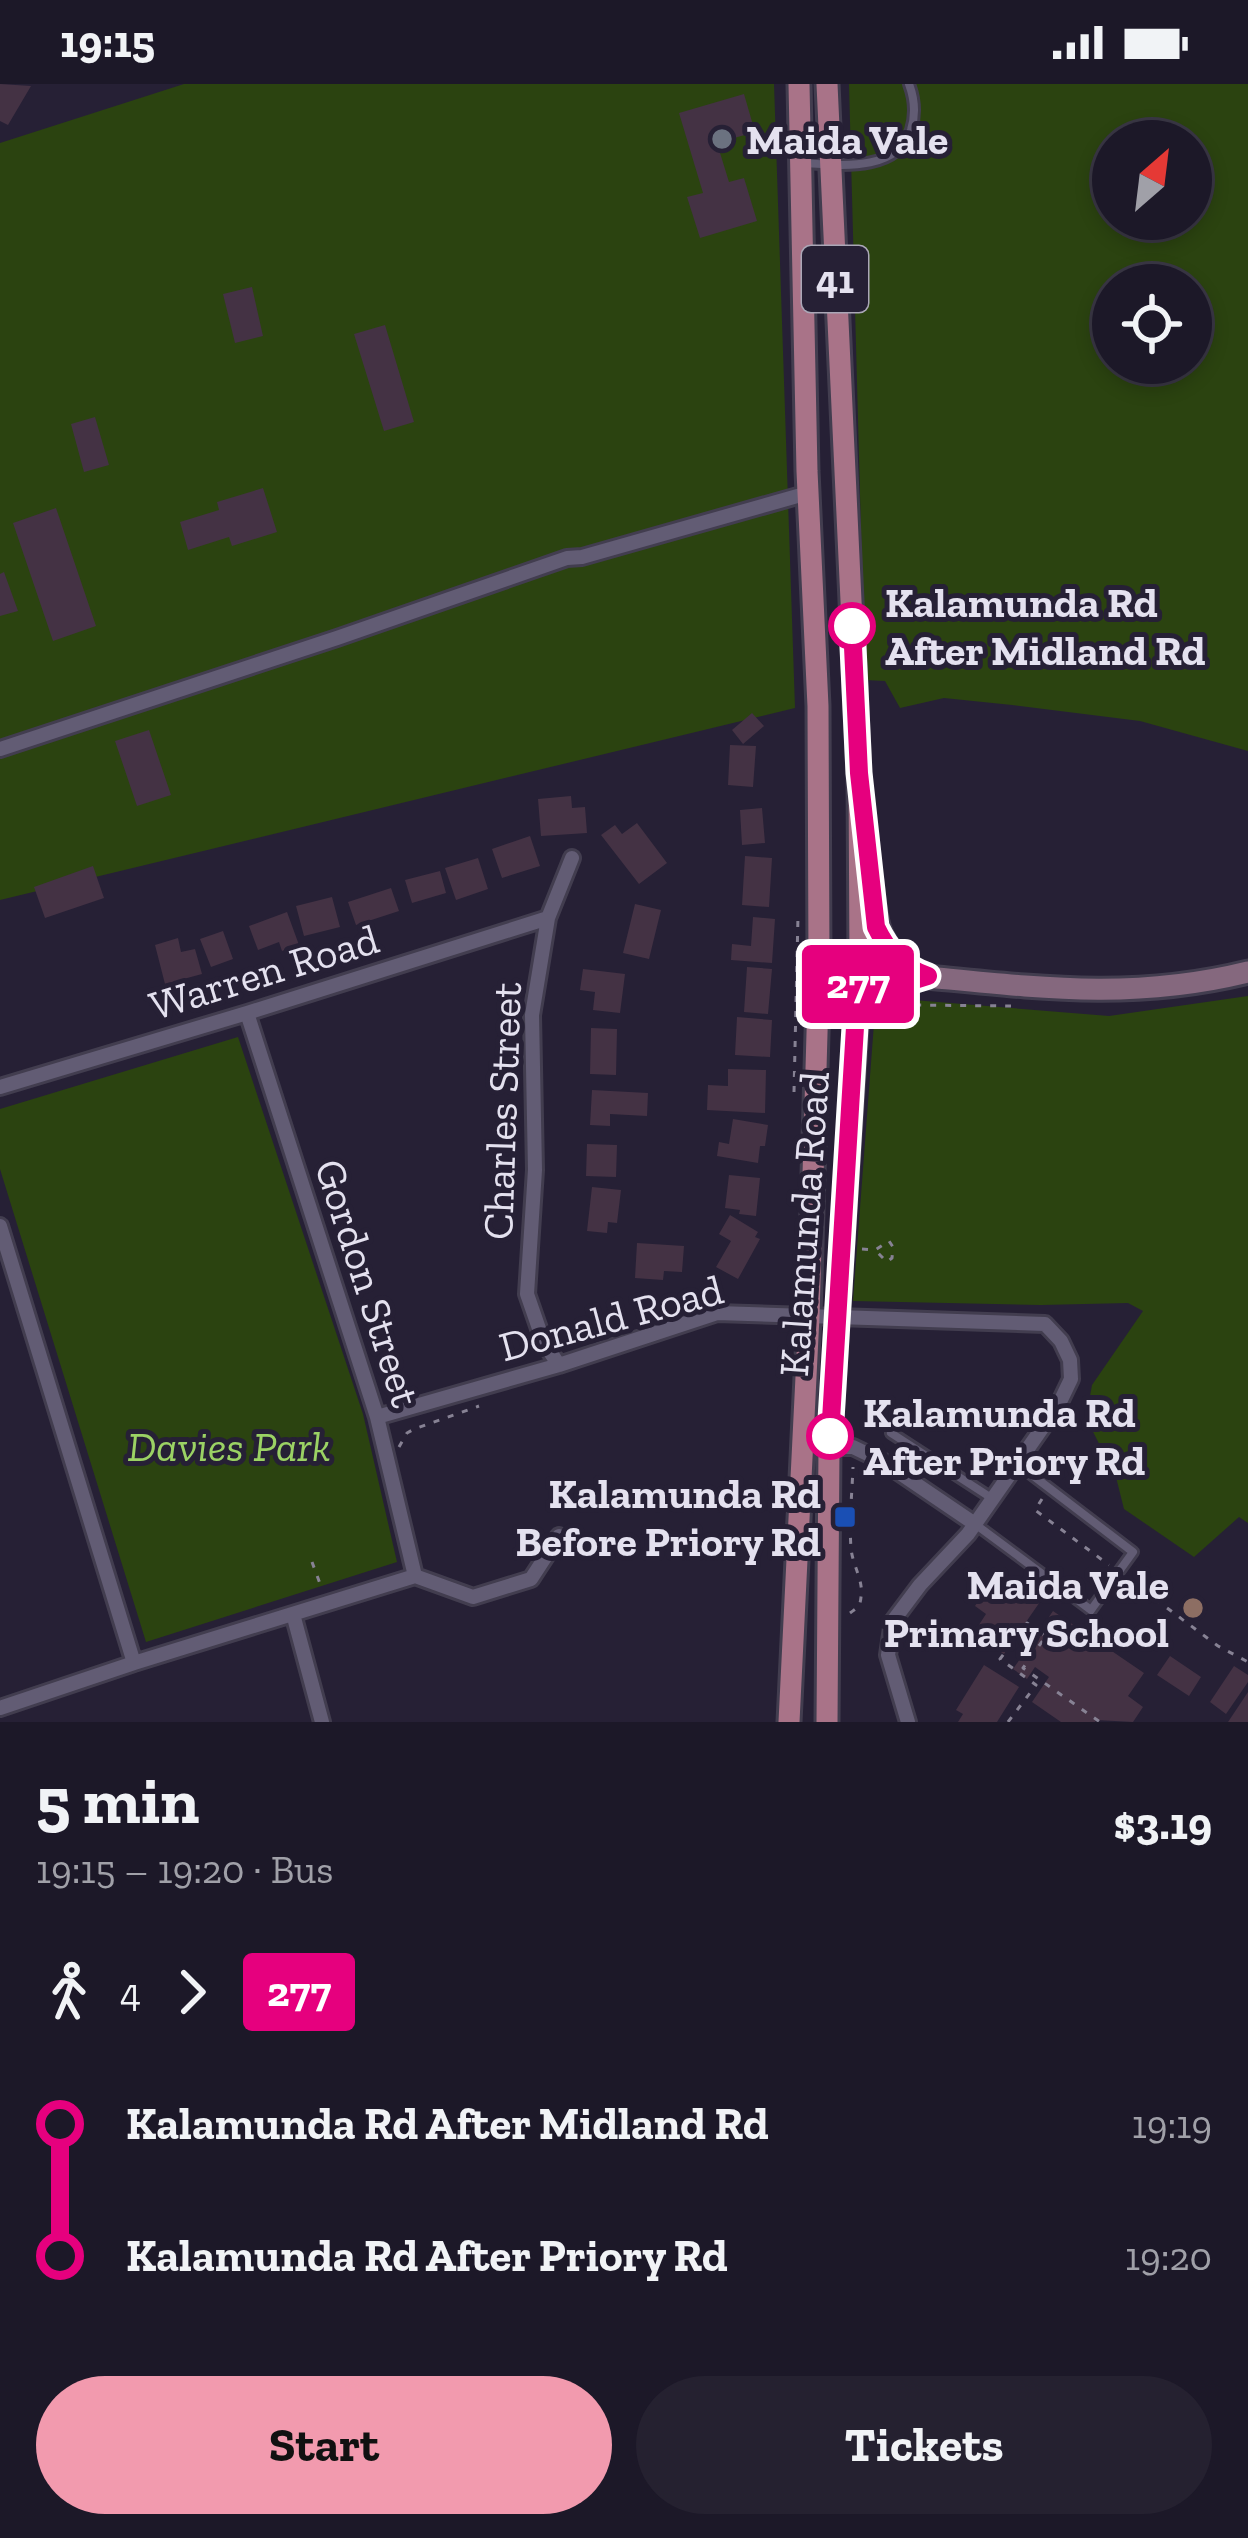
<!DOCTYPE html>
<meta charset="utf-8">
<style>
:root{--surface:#1c1828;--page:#252130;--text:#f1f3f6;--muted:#a0a0a8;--line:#3a3745;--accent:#f29aae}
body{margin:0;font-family:"Zilla Slab",serif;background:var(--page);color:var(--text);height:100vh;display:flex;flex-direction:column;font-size:45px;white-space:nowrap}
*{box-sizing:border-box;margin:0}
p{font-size:39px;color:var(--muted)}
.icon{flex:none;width:66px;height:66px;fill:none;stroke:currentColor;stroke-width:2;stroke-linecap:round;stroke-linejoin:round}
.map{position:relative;height:1638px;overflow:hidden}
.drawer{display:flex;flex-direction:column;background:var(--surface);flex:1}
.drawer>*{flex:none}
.badge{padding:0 24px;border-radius:9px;font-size:42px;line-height:78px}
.needle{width:78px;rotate:28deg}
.fabs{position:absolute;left:1092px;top:36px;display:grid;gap:24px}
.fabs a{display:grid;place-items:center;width:120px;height:120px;border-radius:50%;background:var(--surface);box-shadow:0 6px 18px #0003,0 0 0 3px var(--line);font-size:60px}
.map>.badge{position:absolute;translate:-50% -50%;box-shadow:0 0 0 6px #fff}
.legs{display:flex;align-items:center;gap:18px;height:132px;padding:0 36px;font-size:39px}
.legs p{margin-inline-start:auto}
.head{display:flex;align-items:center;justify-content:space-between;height:204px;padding:0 36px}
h1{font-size:66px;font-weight:800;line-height:90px}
.action{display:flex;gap:24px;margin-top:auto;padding:24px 36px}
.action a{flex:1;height:138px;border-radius:72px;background:var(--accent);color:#111;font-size:48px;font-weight:800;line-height:138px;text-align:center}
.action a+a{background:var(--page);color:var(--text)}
ul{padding:0 36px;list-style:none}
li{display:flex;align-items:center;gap:42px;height:132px;font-size:45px}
li i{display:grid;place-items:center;width:18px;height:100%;margin:0 15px;background:currentColor}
li i::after{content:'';width:30px;height:30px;margin:-15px;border:9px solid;border-radius:50%;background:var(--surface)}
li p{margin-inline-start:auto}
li:first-child i{background:linear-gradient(#0000 50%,currentColor 0)}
li:last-child i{background:linear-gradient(currentColor 50%,#0000 0)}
.status{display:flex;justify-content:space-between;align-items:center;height:84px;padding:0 60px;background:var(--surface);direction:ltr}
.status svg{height:33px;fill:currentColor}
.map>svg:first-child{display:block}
.green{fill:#2b4310;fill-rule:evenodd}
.building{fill:#443244}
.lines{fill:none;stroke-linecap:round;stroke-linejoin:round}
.lane-casing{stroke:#423d4f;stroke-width:14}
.street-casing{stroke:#423d4f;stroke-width:20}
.secondary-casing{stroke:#423d4f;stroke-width:27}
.primary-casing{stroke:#423d4f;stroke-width:27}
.path{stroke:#878294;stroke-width:3;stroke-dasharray:6 9;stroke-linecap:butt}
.lane{stroke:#625c74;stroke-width:8}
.street{stroke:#625c74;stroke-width:14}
.secondary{stroke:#85687e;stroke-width:21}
.primary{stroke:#a97388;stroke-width:21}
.line-1-casing{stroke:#fff;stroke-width:27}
.line-1{stroke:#e6007e;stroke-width:18}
.worship-dot{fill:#6b7280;stroke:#262035;stroke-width:4.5}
.stop-1-dot{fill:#fff;stroke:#e6007e;stroke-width:6}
.transit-dot{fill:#1a4fb4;stroke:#262035;stroke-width:4.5}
.education-dot{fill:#8d6e63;stroke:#262035;stroke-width:4.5}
.labels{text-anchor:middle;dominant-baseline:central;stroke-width:10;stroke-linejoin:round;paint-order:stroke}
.shield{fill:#262035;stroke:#aba7b7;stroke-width:3}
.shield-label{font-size:39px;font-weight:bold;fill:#e4e1ef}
.poi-label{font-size:42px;font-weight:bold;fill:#e4e1ef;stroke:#262035;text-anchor:end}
.stop-label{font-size:42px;font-weight:bold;fill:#e4e1ef;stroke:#262035;text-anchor:start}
.street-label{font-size:42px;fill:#e4e1ef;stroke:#262035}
.park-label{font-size:42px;font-style:italic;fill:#9bd264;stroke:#262035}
</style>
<div class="status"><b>19:15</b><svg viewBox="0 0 49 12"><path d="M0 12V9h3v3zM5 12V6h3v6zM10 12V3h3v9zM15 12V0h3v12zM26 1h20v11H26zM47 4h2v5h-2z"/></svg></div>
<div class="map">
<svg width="1248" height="1638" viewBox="0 0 1248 1638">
<rect width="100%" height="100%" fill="#262035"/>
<path class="green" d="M184 0H774L795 624 0 816V59Z
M849 0H1248V667L1140 637 1012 621 944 614 900 624 885 597 865 596ZM1113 57H1191V135H1113ZM1113 201H1191V279H1113Z
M1248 912V1439L1239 1433 1194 1473 1124 1425 1116 1393 1086 1334 1092 1301 1143 1227 1128 1219 1041 1221 853 1217 876 913 1109 932Z
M238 953 363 1330 397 1478 146 1558 0 1085V1025Z"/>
<path class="building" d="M0 0 31 2 8 41 0 37Z
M744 10 755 48 717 59 729 98 744 94 757 137 700 154 687 113 703 109 679 29Z
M252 203 263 252 235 259 223 210Z
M385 241 414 338 384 347 354 250Z
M95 333 109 381 84 388 71 340Z
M263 404 277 448 232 462 229 453 188 466 180 438 219 426 217 418Z
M56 424 96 542 53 557 13 439Z
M4 488 18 527 0 532V490Z
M752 629 764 642 743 660 732 646Z
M149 646 171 711 137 722 115 657Z
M730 661 756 662 753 703 728 701Z
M571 712 572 724 585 723 587 749 541 752 538 715Z
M762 724 765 759 742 761 740 726Z
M637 739 667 779 639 800 601 751 615 741 622 750Z
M530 752 540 782 502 794 492 765Z
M745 772 772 774 769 823 742 821Z
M478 774 488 805 456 816 445 784Z
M93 782 104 814 45 834 34 803Z
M440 787 446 809 412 819 405 796Z
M391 804 399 827 356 841 348 818Z
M332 813 340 843 304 852 296 822Z
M635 820 661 826 649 875 623 869Z
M287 828 299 861 282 867 279 858 258 866 249 842Z
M753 833 775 835 772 879 731 876 732 860 751 862Z
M223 847 233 875 211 883 200 855Z
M178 854 181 868 195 865 202 890 165 900 155 861Z
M747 883 772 885 768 930 744 928Z
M583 885 625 890 620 929 593 926 595 908 580 906Z
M737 933 772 936 770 973 735 971Z
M591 944 617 945 616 991 590 990Z
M728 985 766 986 765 1029 707 1026 708 1001 728 1002Z
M592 1006 648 1009 647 1032 610 1030V1042L590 1041Z
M733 1035 768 1041 765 1062H760L758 1079 717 1072 719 1058 729 1060Z
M587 1060 617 1061 616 1093 586 1092Z
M729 1091 760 1094 756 1132 739 1130 740 1126 725 1124Z
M592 1103 621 1106 617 1139 608 1138 607 1149 587 1147Z
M730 1131 758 1148 755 1153 760 1155 738 1195 716 1183 731 1157 719 1150Z
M637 1159 684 1162 682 1188 664 1187 663 1196 635 1194Z
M1014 1492 1044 1512 1004 1570 973 1550 986 1530 975 1522 987 1503 1001 1512Z
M1053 1527 1144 1589 1128 1612 1143 1623 1133 1638 1096 1636 1095 1638H1061L1032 1618 1049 1593 1035 1583 1027 1595 1013 1585Z
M1170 1572 1201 1593 1189 1612 1157 1591Z
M984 1581 1019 1603 997 1638H958L963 1630 956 1626Z
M1234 1582 1248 1591V1598L1226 1630 1210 1618Z
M1248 1608V1638H1228Z"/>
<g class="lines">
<defs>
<path id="lane" d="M803 79C839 81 896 89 911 46 916 30 915 16 909 0
M891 1349 993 1415
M975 1440 1091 1526 1133 1468 1019 1381"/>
<path id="street" d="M0 665 337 554 567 474 582 473 808 409
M247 929 377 1333 415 1492
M0 1003 247 929 548 834
M0 1142 134 1579
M559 1281 544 1259 527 1210 535 1086 532 931 548 834 572 774
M377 1333 559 1281 717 1229 1045 1240 1061 1257 1070 1276 1071 1295 1059 1320 968 1450 920 1501 893 1537 888 1571 908 1638
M829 1363H853L882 1377 975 1440
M293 1530 322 1638
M0 1624 134 1579 415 1492 473 1513 531 1495 559 1452"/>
<path id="secondary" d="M819 879 914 887 928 893C1041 904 1135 916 1248 888"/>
<path id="primary" d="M827 0 859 689 860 881 829 1363 827 1638
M871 797C876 839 876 862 914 887
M789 1638 809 1232 819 879 818 622 807 387 799 0"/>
</defs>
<use href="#lane" class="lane-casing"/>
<use href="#street" class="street-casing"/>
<use href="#secondary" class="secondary-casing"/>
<use href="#primary" class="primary-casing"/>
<path class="path" d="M877 943 909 921 1011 922
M794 1008 798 832
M862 1165 875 1166 889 1157 893 1163 892 1174 887 1178 875 1166
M399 1363 407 1349 414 1345 479 1322
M975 1391 983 1379H995
M1042 1415 1035 1426 1109 1481
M312 1478 322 1505
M1131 1497 1218 1562 1248 1578
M850 1529C858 1523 860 1523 861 1513 864 1497 852 1480 851 1464 849 1437 852 1410 853 1383
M1008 1638 1036 1601 1000 1575 1027 1539 1046 1552 1023 1584 1100 1638"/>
<use href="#lane" class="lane"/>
<use href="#street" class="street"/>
<use href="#secondary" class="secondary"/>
<use href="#primary" class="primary"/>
</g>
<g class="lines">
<defs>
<path id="line-1" d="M830 1352 858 894 912 897 928 892C901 882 888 868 876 843L859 689 852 542"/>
</defs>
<use href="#line-1" class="line-1-casing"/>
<use href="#line-1" class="line-1"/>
</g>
<circle class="worship-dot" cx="722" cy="55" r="12"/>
<g class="stop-1-dot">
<circle cx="852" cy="542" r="21"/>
<circle cx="830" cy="1352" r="21"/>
</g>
<rect class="transit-dot" x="833" y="1421" width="24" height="24" rx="6"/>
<circle class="education-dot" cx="1193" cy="1524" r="12"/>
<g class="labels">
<rect class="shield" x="802" y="162" width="66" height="66" rx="9"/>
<g class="shield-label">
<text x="835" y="195">41</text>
</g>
<g class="poi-label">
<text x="746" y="55" text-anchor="start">Maida Vale</text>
<text x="821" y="1409">Kalamunda Rd<tspan x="821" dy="48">Before Priory Rd</tspan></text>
<text x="1169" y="1500">Maida Vale<tspan x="1169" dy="48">Primary School</tspan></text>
</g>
<g class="stop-label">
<text x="885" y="518">Kalamunda Rd<tspan x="885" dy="48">After Midland Rd</tspan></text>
<text x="863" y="1328">Kalamunda Rd<tspan x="863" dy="48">After Priory Rd</tspan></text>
</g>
<g class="street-label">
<text transform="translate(264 888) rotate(-17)">Warren Road</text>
<text transform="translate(502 1027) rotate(-88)">Charles Street</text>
<text transform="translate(804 1140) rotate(-86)">Kalamunda Road</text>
<text transform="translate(368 1199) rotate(72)">Gordon Street</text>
<text transform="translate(611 1234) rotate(-15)">Donald Road</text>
</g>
<g class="park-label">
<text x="229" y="1362">Davies Park</text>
</g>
</g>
</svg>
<div class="fabs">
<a><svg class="needle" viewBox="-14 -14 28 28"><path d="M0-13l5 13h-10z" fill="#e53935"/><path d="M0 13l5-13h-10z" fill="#a0a0a8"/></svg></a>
<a><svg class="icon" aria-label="locate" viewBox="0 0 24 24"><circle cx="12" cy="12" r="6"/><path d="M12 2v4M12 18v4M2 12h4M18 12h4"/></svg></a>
</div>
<b class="badge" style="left:858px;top:900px;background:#e6007e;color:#fff">277</b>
</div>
<section class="drawer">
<div class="head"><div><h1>5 min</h1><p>19:15 – 19:20 · Bus</p></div><b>$3.19</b></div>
<div class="legs"><svg class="icon" aria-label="walk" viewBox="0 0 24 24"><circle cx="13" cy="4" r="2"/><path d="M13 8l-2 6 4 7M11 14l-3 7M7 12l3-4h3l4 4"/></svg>4<svg class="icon" aria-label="forward" viewBox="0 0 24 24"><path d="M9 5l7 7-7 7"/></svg><b class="badge" style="background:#e6007e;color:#fff">277</b></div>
<ul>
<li><i style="color:#e6007e"></i><b>Kalamunda Rd After Midland Rd</b><p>19:19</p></li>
<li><i style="color:#e6007e"></i><b>Kalamunda Rd After Priory Rd</b><p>19:20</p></li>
</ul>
<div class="action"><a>Start</a><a>Tickets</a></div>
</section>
